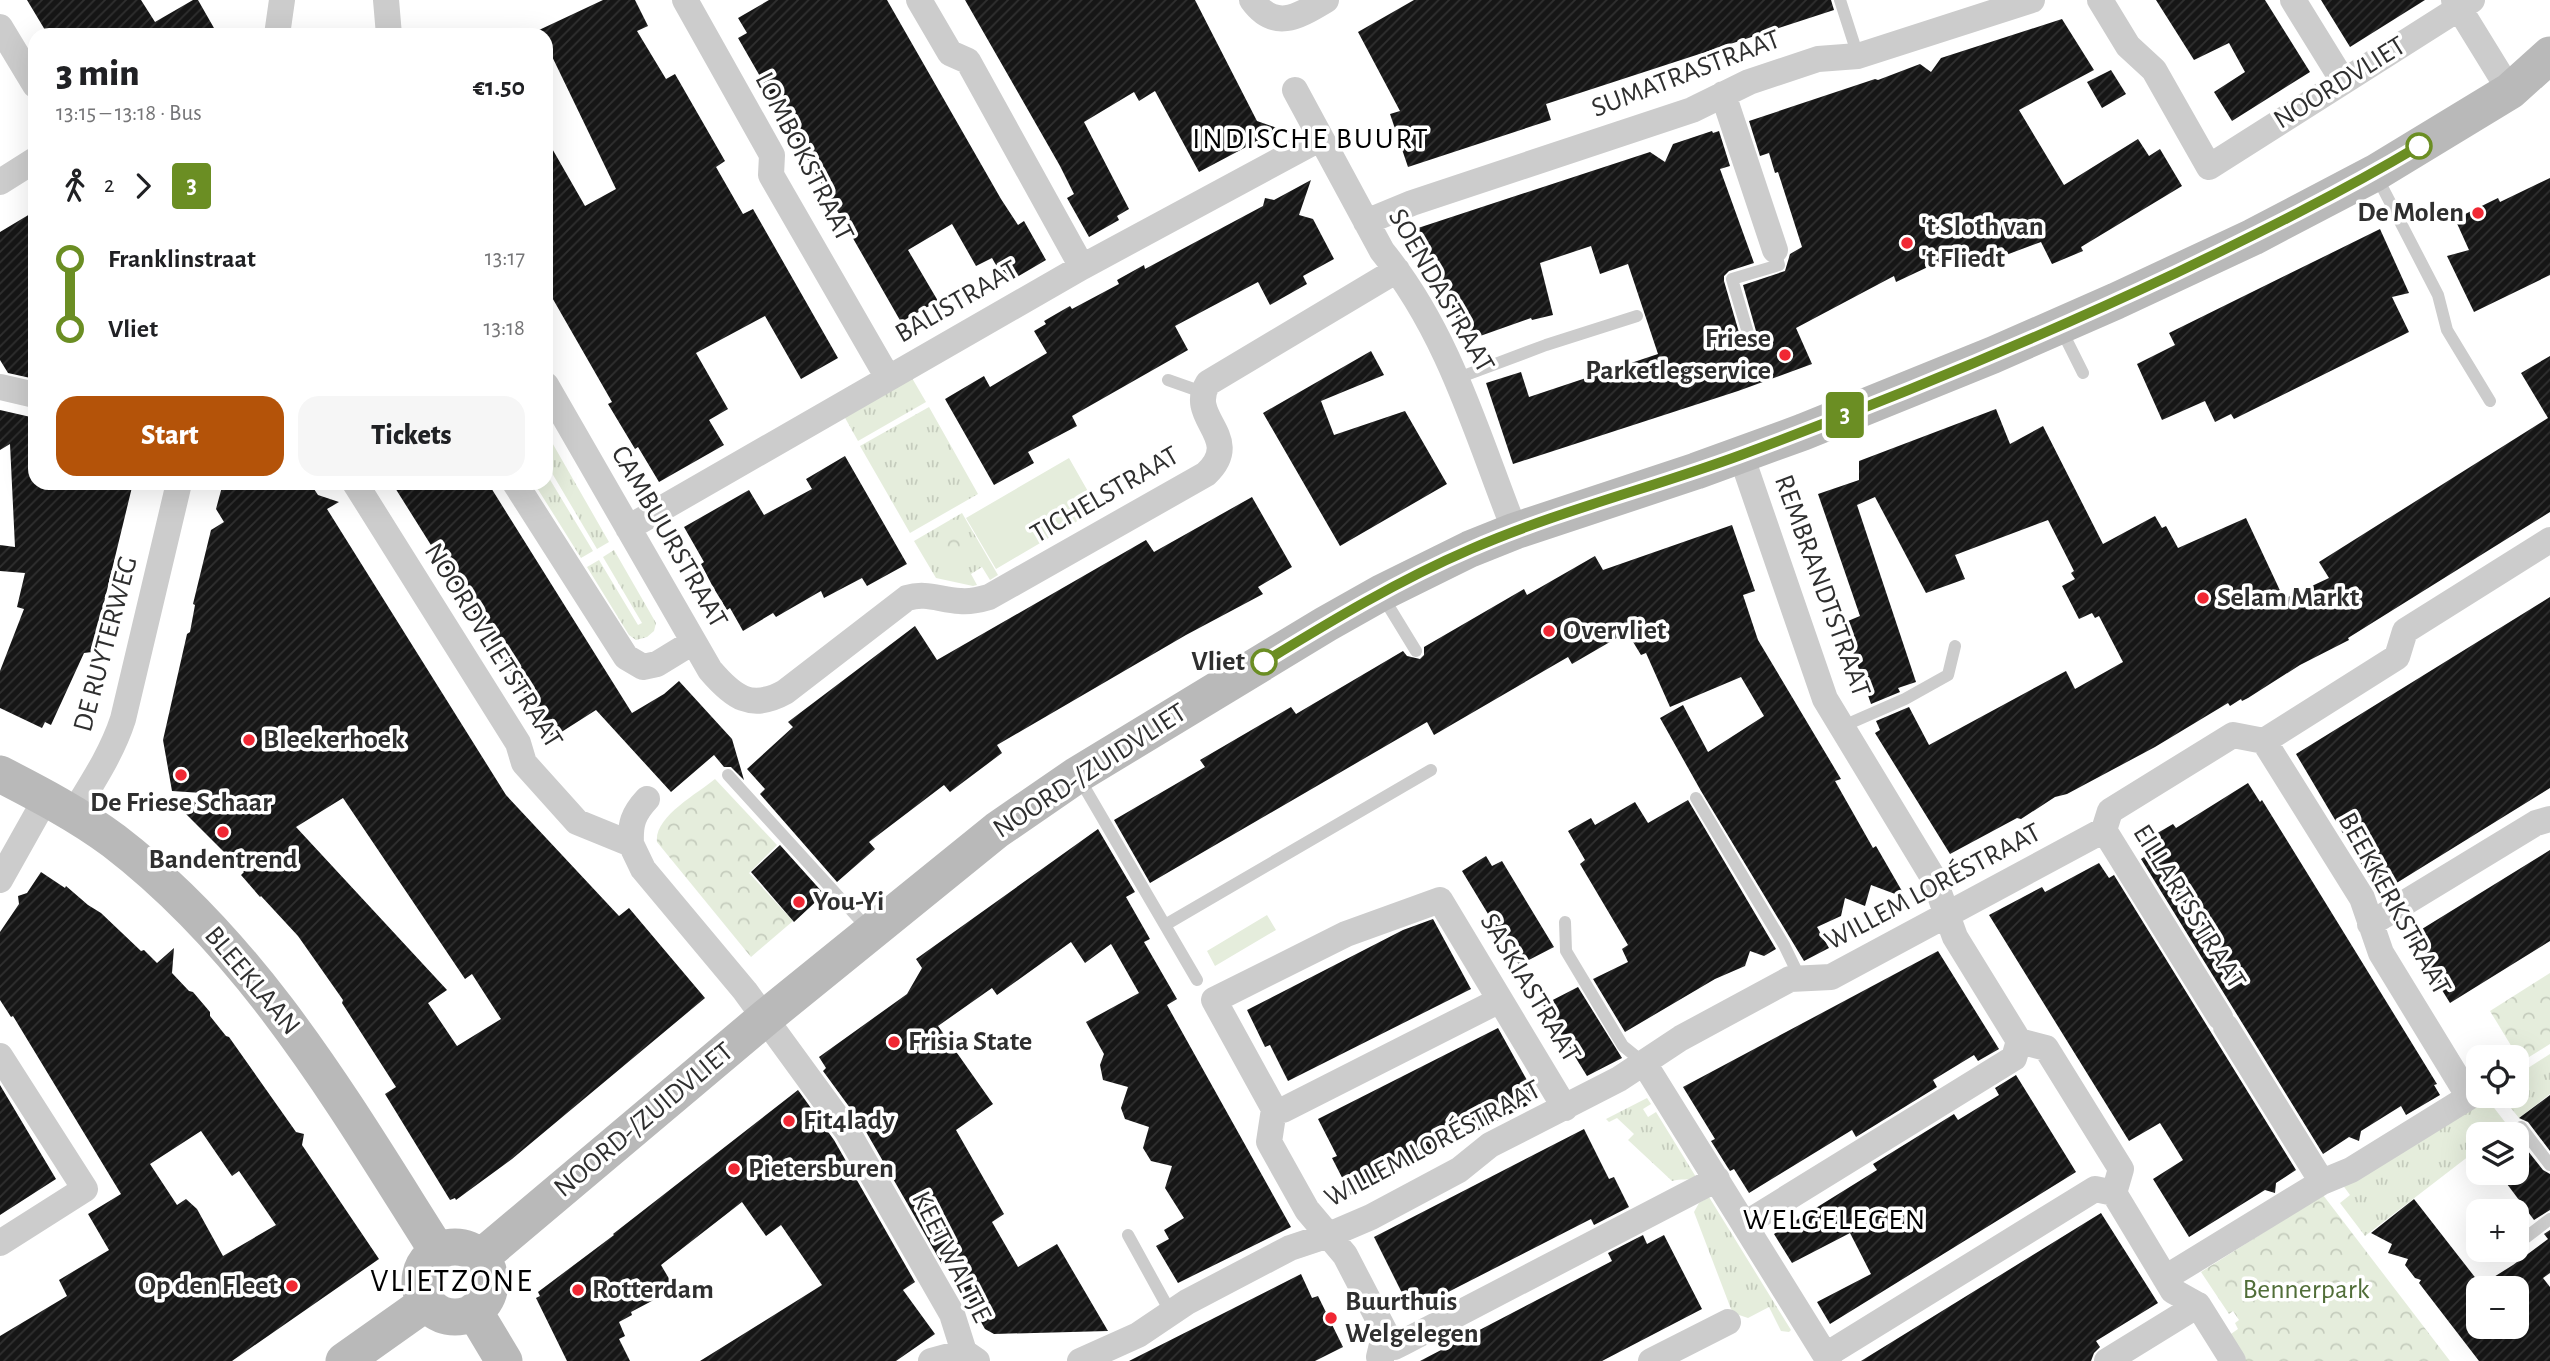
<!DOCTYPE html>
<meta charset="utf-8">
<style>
:root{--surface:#fff;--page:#f6f6f6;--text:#202124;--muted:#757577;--accent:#b45309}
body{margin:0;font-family:"Alegreya Sans",sans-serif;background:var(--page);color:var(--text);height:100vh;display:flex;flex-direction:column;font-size:26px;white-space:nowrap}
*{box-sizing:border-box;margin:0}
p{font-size:23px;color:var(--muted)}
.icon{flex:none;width:38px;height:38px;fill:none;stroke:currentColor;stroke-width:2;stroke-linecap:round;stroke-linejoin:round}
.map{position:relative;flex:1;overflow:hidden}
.panel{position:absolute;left:28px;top:28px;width:525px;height:462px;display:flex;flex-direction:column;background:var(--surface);border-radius:21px;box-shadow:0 7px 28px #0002}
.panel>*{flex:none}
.badge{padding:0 14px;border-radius:5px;font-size:24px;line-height:46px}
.tools{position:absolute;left:2466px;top:1045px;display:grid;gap:14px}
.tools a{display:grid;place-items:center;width:63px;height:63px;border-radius:14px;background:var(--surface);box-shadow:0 7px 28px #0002;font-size:35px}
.map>.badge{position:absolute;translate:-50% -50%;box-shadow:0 0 0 4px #fff}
.legs{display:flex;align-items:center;gap:10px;height:77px;padding:0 28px;font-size:23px}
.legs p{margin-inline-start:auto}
.summary{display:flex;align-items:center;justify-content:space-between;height:119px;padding:0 28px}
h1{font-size:38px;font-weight:800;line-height:52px}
.cta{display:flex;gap:14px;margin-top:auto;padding:14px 28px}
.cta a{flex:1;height:80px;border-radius:21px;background:var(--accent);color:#fff;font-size:28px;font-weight:800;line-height:80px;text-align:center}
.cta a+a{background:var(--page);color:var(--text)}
ul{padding:0 28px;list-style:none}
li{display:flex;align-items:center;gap:24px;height:70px;font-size:26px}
li i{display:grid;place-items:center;width:10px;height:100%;margin:0 9px;background:currentColor}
li i::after{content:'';width:18px;height:18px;margin:-9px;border:5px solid;border-radius:50%;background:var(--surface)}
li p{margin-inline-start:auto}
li:first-child i{background:linear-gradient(#0000 50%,currentColor 0)}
li:last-child i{background:linear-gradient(currentColor 50%,#0000 0)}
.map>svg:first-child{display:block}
.grass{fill:url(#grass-tufts)}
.park{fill:url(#park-crowns)}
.pitch{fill:#e5eddc}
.building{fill:url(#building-hatch);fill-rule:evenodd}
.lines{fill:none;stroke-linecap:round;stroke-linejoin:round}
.lane{stroke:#ccc;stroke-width:12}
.street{stroke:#ccc;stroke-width:26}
.secondary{stroke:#b9b9b9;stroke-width:37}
.line-1-casing{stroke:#fff;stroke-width:16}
.line-1{stroke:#6b8e23;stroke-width:10}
.stop-1-dot{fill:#fff;stroke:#6b8e23;stroke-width:3.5}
.poi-dot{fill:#f02733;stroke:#fff;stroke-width:2.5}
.labels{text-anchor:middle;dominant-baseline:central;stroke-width:7;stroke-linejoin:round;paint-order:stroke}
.street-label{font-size:28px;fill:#2f2f2f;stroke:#fff}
.poi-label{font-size:28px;font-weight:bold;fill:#2f2f2f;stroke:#fff;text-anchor:start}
.stop-label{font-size:28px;font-weight:bold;fill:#2f2f2f;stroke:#fff;text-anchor:end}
.park-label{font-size:28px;fill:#516e39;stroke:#fff}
.neighbourhood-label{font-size:30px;letter-spacing:2px;fill:#000;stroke:#fff}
.quarter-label{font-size:32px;letter-spacing:2px;fill:#000;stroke:#fff}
</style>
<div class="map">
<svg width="2550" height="1361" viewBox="0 0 2550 1361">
<defs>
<pattern id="grass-tufts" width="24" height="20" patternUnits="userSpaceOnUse" patternTransform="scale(1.75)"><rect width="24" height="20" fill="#e5eddc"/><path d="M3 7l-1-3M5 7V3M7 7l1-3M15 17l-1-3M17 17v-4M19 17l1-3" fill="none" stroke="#c5ccbd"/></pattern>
<pattern id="park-crowns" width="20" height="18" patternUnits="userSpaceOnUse" patternTransform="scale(1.75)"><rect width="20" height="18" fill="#e5eddc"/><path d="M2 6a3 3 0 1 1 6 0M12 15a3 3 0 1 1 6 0" fill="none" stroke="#c5ccbd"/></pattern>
<pattern id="building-hatch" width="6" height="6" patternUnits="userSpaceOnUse" patternTransform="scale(1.75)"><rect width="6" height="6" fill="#161616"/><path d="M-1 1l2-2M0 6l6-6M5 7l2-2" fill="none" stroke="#303030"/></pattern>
</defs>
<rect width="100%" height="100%" fill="#fff"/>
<path class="grass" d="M912 378 926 402 858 441 844 416Z
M929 407 978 494 910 533 860 446Z
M546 432 609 542 597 549 546 463Z
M546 473 593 551 581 558 534 483H546Z
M962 513 998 575 990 580 982 567 971 574 977 585 973 586 936 578 914 541Z
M614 550 656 623 654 631 647 637 636 640 629 635 587 567 599 560 638 625 642 623 603 557Z
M2550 1054V1094L2519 1118 2501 1096H2516L2517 1075Z
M2483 1096H2485L2508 1126 2498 1134H2478V1149L2365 1236 2340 1203 2350 1195 2342 1184Z
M1647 1098 1651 1104 1643 1109 1648 1117 1656 1112 1696 1177C1689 1181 1681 1178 1672 1181L1628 1140 1634 1134 1617 1118 1609 1122 1606 1119Z
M1709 1197 1791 1330 1789 1332 1781 1331 1769 1307 1748 1318 1736 1314 1731 1309 1694 1212 1699 1203Z"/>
<path class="park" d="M950 525 974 540 959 565 934 550Z
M715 779 777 845 749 873 793 921 751 957 657 842C654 817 697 794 715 779Z
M2550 973V1044L2521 1062 2490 1011Z
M2323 1195 2450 1361H2244L2228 1336 2238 1329 2235 1323 2239 1320 2233 1311 2229 1314 2201 1272Z"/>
<path class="pitch" d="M1069 458 1098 509 996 569 966 518Z
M1267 915 1276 930 1215 966 1207 951Z"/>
<path class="building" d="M27 0H141L155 22 193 0H198L218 35H48Z
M603 0H635L648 26 637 31 666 79 675 74 725 161 716 167 743 214 753 209 838 358 801 379 765 316 696 353 728 409 709 420 724 445 659 482 638 447 635 449 608 404 612 402 546 287V138L585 206 616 189 546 44V35H541L539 30Z
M769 0H887L1001 199 1018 225 1024 221 1046 260 1017 277 1014 273 1004 279 992 258 976 266 952 224 908 250 938 301 901 322 738 38 747 33 738 18Z
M965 0H1195L1257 121 1280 129 1199 172 1155 91 1139 101 1134 92 1084 122 1129 209 1117 216 1119 220 1089 237 1067 198 1074 194 1060 166Z
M1414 0H1831L1834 10 1546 104 1551 120 1408 167 1390 114 1400 111 1358 32Z
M2156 0H2265L2310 72 2232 121 2214 92 2245 72 2229 43 2194 60Z
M2321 0H2425L2350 47Z
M2062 19 2094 70 2019 110 2064 185 2138 139 2149 156 2160 149 2182 186 2081 247 2083 251 2052 264 2041 242 1971 268 1964 250 1896 282 1894 276 1796 328 1812 364 1738 391 1513 464 1486 383 1521 372 1529 397 1658 354 1628 264 1600 274 1591 246 1540 263 1553 315 1532 320 1531 318 1466 341 1418 228 1650 152 1665 162 1673 144 1712 131 1713 133 1719 131 1730 166 1720 169 1754 263 1729 271 1724 276V281L1740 336 1745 341H1751L1756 336V331L1743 285 1785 271 1790 254 1802 247 1778 172 1775 173 1769 153 1760 156 1749 121 1875 79 1878 80 1920 64 1931 72 1941 58Z
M2111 70 2126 94 2102 108 2087 82Z
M2550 178V275L2474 312 2447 256 2469 250 2455 219 2498 198 2500 202Z
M1311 180 1299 215 1313 219 1334 259 1303 276 1307 284 1270 305 1258 282 1175 326 1188 350 1072 416 1077 426 1028 452 1034 463 994 485 945 399 984 376 990 387 1047 353 1034 331 1046 324 1044 321 1056 314 1070 306 1072 309 1119 284 1117 280 1144 265 1145 269 1263 206 1265 198 1274 200Z
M35 211V379L8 373 0 360V232Z
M2380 229 2409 293 2392 297 2409 332 2234 419 2231 414 2215 422 2205 401 2162 420 2137 364 2175 345 2169 333Z
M1371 351 1384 375 1321 401 1334 435 1405 411 1447 484 1340 546 1263 413Z
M2550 356V512L2348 638 2349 640 2300 665 2248 698 2242 701 2241 699 2230 706 2228 703 2155 747 2067 794 2055 797 2021 819 2017 818 1950 854 1875 733 1880 730 1876 721 1909 707 1929 745 2066 671 2075 689 2123 662 2099 616 2095 618 2092 613 2079 619 2062 586 2075 579 2071 573 2074 571 2048 520 1955 555 1965 579 1926 593 1875 497 1857 505 1916 682 1898 688 1900 692 1871 704 1843 623 1860 616 1818 494 1859 480V461L1996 409 2010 444 2043 426 2103 544 2155 516 2162 528 2166 526 2178 548 2246 518 2284 599 2329 578 2319 562 2548 418 2521 373Z
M0 410 35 418 30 410H35V483H133L92 652 84 653 51 725 45 722 42 728 0 708V671L24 609 17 607 25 573 0 571V545L15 547 10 444 0 450Z
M845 456 907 564 867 586 862 578 824 598 821 591 776 617 773 613 743 631 730 608 727 610 713 587 701 564 704 562 684 527 749 490 764 515 812 489 806 479Z
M223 483H310L318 495 339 502 327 509 506 795 619 916 629 908 705 998 512 1159 456 1200 455 1198 450 1200 385 1094 396 1087 342 1003 343 1000 298 936 261 896 260 897 241 875 244 872 185 813 202 793 172 791 163 740 187 634 190 632 195 605 193 604 211 530 224 522 216 509ZM343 798 465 979 472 974 501 1019 457 1046 428 1003 447 990 296 827Z
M392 483H488L632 713 664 694 679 681 732 739 744 780 731 767H724L714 755 671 792 596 710 552 738Z
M1252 497 1292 567 1258 587 1263 594 1186 635 997 745 1002 753 950 792 944 785 869 842 875 849 837 882 760 794 765 789 747 769 793 727 788 722 915 626 937 660 1146 540 1154 552Z
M1732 525 1755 591 1743 595 1758 640 1841 779 1835 781 1873 848 1876 846 1906 898 1871 885 1865 906 1845 898 1841 916 1817 927 1829 948 1804 961 1701 791 1660 718 1683 705 1708 752 1764 716 1741 677 1670 707 1646 653 1641 655 1627 632 1572 664 1568 657 1434 735 1427 722 1150 883 1114 820 1205 767 1200 760 1291 707 1296 714 1403 651 1407 656 1420 659 1424 655V647L1524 589 1527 595 1595 556 1603 570Z
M2550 597V788L2382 892 2379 887 2376 889 2296 754Z
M2248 783 2260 802 2262 800 2325 902 2437 1084 2434 1085 2440 1095 2406 1115 2401 1106 2361 1131 2359 1141 2349 1137 2323 1154 2141 859 2149 854 2142 842 2173 824 2176 828Z
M1688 800 1776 949 1764 956 1750 951 1745 966 1715 979 1625 1032 1593 979 1628 962 1622 949 1628 945 1580 864 1585 860 1568 831 1591 818 1595 825 1635 802 1648 823Z
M1098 829 1135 892 1126 897 1150 939 1144 942 1177 999 1167 1005 1291 1227 1178 1283 1156 1246 1169 1239 1164 1230 1184 1218 1165 1188 1172 1166 1151 1161 1143 1148 1149 1127 1125 1119 1121 1108 1128 1087 1103 1080 1100 1065 1104 1054 1086 1022 1139 993 1111 944 1085 963 1071 942 997 995 992 988 938 1026 993 1104 956 1130 1004 1214 992 1222 1018 1267 1057 1244 1108 1331 994 1334 985 1329 946 1261 942 1264 861 1123 823 1071 826 1068 819 1057 907 994 922 968 916 959Z
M780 845 824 894 794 922 751 872Z
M2550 850V941L2450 1003 2409 937Z
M1486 856 1492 866 1502 861 1554 947 1519 965 1462 871Z
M2099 863 2109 878 2114 875 2296 1170 2276 1183 2275 1193 2265 1190 2189 1237 2153 1179 2183 1160 2160 1123 2129 1141 1989 915 2042 887 2045 892Z
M41 872 65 888 66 886 88 905 101 913 141 951 144 950 157 963 174 948 172 973 189 991 193 992 210 1012V1016L226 1036 229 1037 296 1132 304 1134 302 1145 379 1259 232 1361H0V1336L67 1296 59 1280 109 1250 88 1214 121 1194 13 1016 11 1017 0 1000V932L19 904 18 896 27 893ZM201 1131 232 1176 239 1171 276 1225 223 1256 197 1209 186 1199 177 1205 150 1164Z
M1433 919 1471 989 1288 1081 1270 1045 1265 1047 1247 1010 1403 930Z
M1938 951 1999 1049 1978 1061 1974 1055 1933 1080 1937 1087 1856 1137 1852 1130 1749 1193 1734 1169 1730 1171 1728 1168 1711 1141 1715 1139 1683 1087Z
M1578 987 1622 1058 1587 1076 1543 1005Z
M1498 1028 1538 1100 1351 1195 1332 1158 1337 1156 1318 1119Z
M2016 1075 2076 1172 1830 1324 1817 1302 1871 1274 1850 1233 1792 1263 1774 1234 1877 1170 1873 1164 1954 1114 1958 1120 1999 1095 1995 1088Z
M0 1085 56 1179 0 1215Z
M798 1090 834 1140 915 1282 903 1290 935 1334 896 1361H700L822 1285 781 1225 766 1236 742 1202 661 1265 671 1282 661 1287 665 1294 631 1312 632 1315 619 1322 625 1336 619 1339 630 1361H567L536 1298 540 1296 538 1292 614 1235 613 1234Z
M2550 1095V1151L2528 1122 2519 1118Z
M1584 1129 1609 1179 1614 1177 1629 1207 1594 1225 1591 1219 1411 1311 1374 1237Z
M2516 1136 2543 1170 2550 1174V1210L2534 1220 2498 1172H2516Z
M2414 1199 2481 1285 2513 1265 2548 1239 2544 1234 2550 1230V1273L2543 1278 2550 1287V1361H2479L2419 1283 2421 1280 2415 1278 2405 1265 2408 1259 2388 1253 2392 1244 2371 1233ZM2478 1288H2516V1326H2478Z
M2101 1213 2158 1303 2096 1341 2100 1347 2094 1353 2091 1361H1861Z
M1643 1235 1647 1244 1664 1235 1702 1309 1602 1361H1420L1612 1261 1608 1253Z
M1301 1274 1312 1298 1318 1296 1343 1347 1315 1361H1129Z"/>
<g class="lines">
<path class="lane" d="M1840 0 1858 56
M2377 177 2438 295 2447 330 2490 401
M2061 329 2083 373
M1748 333 1732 279 1779 265 1775 250
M1458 378 1546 345 1637 316
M1168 380 1202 392
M1383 597 1416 651
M1841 727 1905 699 1948 675 1955 646
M728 775 870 931
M1079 778 1197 980
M1696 798 1784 945 1800 978
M1565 922 1566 951 1623 1046 1644 1063
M1165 925 1431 770
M2521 1127 2550 1165
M1128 1235 1171 1313
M2516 1245 2550 1219"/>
<path class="street" d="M386 0 389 35
M685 0 772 155 771 175 888 378
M919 0 950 53 968 61 1082 267
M1252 0C1275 32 1299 16 1326 0
M2100 0 2128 46 2154 70 2209 167 2472 0
M2293 0 2343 81
M2454 0 2510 91
M0 27 35 85
M277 35 282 0
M1295 90 1382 251C1449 333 1477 435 1515 531
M1723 94 1775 250
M0 182 35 160
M1366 222 1412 203 1692 110 1749 82 1818 59 1858 56 2032 0
M546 385 710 670C733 697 751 711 785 692L907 598C926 592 940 600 960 601 970 602 979 600 989 597L1206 474C1245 437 1186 419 1208 383L1397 270
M0 387 35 395
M1741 455 1825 699 1934 879 1955 937 2019 1041 2046 1048 2121 1169 2114 1193 2173 1291 2198 1305 2233 1361
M355 483 518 743 524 763 577 822 631 844 643 869 745 991 847 1131 952 1314 964 1352
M515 483 626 657 643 667 657 664 693 642
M628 528 1082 267 1321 138
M73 814C92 783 112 753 123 719L179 483
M2104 830 2220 1017
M631 844C630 824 633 814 647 799
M0 880 46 798
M2370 924 2536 823 2550 819
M2226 1027 2322 1182 2351 1170 2469 1097 2381 953 2362 898 2264 741
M0 1056 85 1189 0 1243
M1644 1063 1829 1361
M1274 1109 1283 1110 1500 1000
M1745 1224 2014 1058 2019 1041
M2165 1278 2322 1182
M1382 1344 1394 1347 1404 1342 1717 1179
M1826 1355 2095 1189 2114 1193
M931 1361 964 1352 977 1361
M1080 1361 1138 1335 1187 1302 1290 1248 1329 1235 1371 1217 1459 1170 1490 1145 1619 1079 1681 1038 1790 979 1831 977 2104 830 2110 811 2233 735 2264 741 2397 657 2405 631 2550 540
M1381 1361 1379 1357 1385 1332 1345 1255 1307 1210 1269 1142 1274 1109 1214 1000 1346 934 1440 900 1565 1108
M1651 1361 1728 1322
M2107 1361 2198 1305"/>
<path class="secondary" d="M0 774C39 794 79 815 114 841 256 950 344 1104 438 1252
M420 1282a35 35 0 1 1 70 0a35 35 0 1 1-70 0Z
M480 1258 765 1018 997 830 1077 775 1326 624 1381 593 1470 549 1515 531 1696 471 1803 432 1993 355 2116 301 2253 237 2375 173 2510 91 2550 55
M474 1311 504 1361
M344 1361 426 1303"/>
</g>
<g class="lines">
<defs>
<path id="line-1" d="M1264 662C1331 621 1399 580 1471 549 1558 511 1652 488 1741 455 1889 400 2034 340 2176 273 2259 233 2340 193 2419 146"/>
</defs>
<use href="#line-1" class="line-1-casing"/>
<use href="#line-1" class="line-1"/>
</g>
<g class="stop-1-dot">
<circle cx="2419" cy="146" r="12"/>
<circle cx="1264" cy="662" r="12"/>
</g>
<g class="poi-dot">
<circle cx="2478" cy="213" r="7"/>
<circle cx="1907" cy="243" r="7"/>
<circle cx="1785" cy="355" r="7"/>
<circle cx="2203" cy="598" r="7"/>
<circle cx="1549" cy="631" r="7"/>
<circle cx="249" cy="740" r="7"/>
<circle cx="181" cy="775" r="7"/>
<circle cx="223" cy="832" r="7"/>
<circle cx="799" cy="902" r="7"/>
<circle cx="894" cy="1042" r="7"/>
<circle cx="789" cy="1121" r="7"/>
<circle cx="734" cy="1169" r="7"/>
<circle cx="292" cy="1286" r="7"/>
<circle cx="578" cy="1290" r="7"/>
<circle cx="1331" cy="1318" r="7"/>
</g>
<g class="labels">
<g class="street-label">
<text transform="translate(1686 74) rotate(-21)">SUMATRASTRAAT</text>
<text transform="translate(2340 83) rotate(-32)">NOORDVLIET</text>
<text transform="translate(804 157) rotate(63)">LOMBOKSTRAAT</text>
<text transform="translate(1441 291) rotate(60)">SOENDASTRAAT</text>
<text transform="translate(957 302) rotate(-30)">BALISTRAAT</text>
<text transform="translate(1105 495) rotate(-30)">TICHELSTRAAT</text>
<text transform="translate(669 537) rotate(60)">CAMBUURSTRAAT</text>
<text transform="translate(1822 586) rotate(70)">REMBRANDTSTRAAT</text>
<text transform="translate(106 644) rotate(-75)">DE RUYTERWEG</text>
<text transform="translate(493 646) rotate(58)">NOORDVLIETSTRAAT</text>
<text transform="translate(1090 771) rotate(-33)">NOORD-/ZUIDVLIET</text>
<text transform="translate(1933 887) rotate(-28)">WILLEM LORÉSTRAAT</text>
<text transform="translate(2394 904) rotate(61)">BEEKKERKSTRAAT</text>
<text transform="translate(2189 907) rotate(58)">EILLARTSSTRAAT</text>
<text transform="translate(252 981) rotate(50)">BLEEKLAAN</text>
<text transform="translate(1530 988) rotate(59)">SASKIASTRAAT</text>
<text transform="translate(644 1120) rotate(-40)">NOORD-/ZUIDVLIET</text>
<text transform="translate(1433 1144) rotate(-28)">WILLEM LORÉSTRAAT</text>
<text transform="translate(951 1257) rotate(63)">KEETWALTJE</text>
</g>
<g class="poi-label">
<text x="2464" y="213" text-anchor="end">De Molen</text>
<text x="1921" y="227">'t Sloth van<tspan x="1921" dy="32">'t Fliedt</tspan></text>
<text x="1771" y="339" text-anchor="end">Friese<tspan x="1771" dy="32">Parketlegservice</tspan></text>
<text x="2217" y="598">Selam Markt</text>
<text x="1563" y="631">Overvliet</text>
<text x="263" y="740">Bleekerhoek</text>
<text x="181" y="803" text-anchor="middle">De Friese Schaar</text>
<text x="223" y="860" text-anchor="middle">Bandentrend</text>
<text x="813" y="902">You-Yi</text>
<text x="908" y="1042">Frisia State</text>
<text x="803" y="1121">Fit4lady</text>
<text x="748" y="1169">Pietersburen</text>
<text x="278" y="1286" text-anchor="end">Op den Fleet</text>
<text x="592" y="1290">Rotterdam</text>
<text x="1345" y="1302">Buurthuis<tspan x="1345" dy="32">Welgelegen</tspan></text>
</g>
<g class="stop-label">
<text x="1245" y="662">Vliet</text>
</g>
<g class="park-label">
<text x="2306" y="1290">Bennerpark</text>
</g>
<g class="neighbourhood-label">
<text x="1311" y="139">INDISCHE BUURT</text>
<text x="1835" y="1220">WELGELEGEN</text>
</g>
<g class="quarter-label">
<text x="452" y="1281">VLIETZONE</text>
</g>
</g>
</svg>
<div class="tools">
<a><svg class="icon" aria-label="locate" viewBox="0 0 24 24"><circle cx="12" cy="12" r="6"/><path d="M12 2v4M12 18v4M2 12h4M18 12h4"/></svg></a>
<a><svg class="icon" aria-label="layers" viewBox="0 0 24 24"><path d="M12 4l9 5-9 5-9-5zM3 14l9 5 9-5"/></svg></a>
<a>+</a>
<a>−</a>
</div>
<b class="badge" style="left:1845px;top:415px;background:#6b8e23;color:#fff">3</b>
<section class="panel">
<div class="summary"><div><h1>3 min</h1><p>13:15 – 13:18 · Bus</p></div><b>€1.50</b></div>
<div class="legs"><svg class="icon" aria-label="walk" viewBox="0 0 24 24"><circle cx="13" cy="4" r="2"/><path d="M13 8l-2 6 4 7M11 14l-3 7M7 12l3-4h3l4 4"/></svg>2<svg class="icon" aria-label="forward" viewBox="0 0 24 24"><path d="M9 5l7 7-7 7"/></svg><b class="badge" style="background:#6b8e23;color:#fff">3</b></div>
<ul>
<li><i style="color:#6b8e23"></i><b>Franklinstraat</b><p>13:17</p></li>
<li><i style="color:#6b8e23"></i><b>Vliet</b><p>13:18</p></li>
</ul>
<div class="cta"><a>Start</a><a>Tickets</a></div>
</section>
</div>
